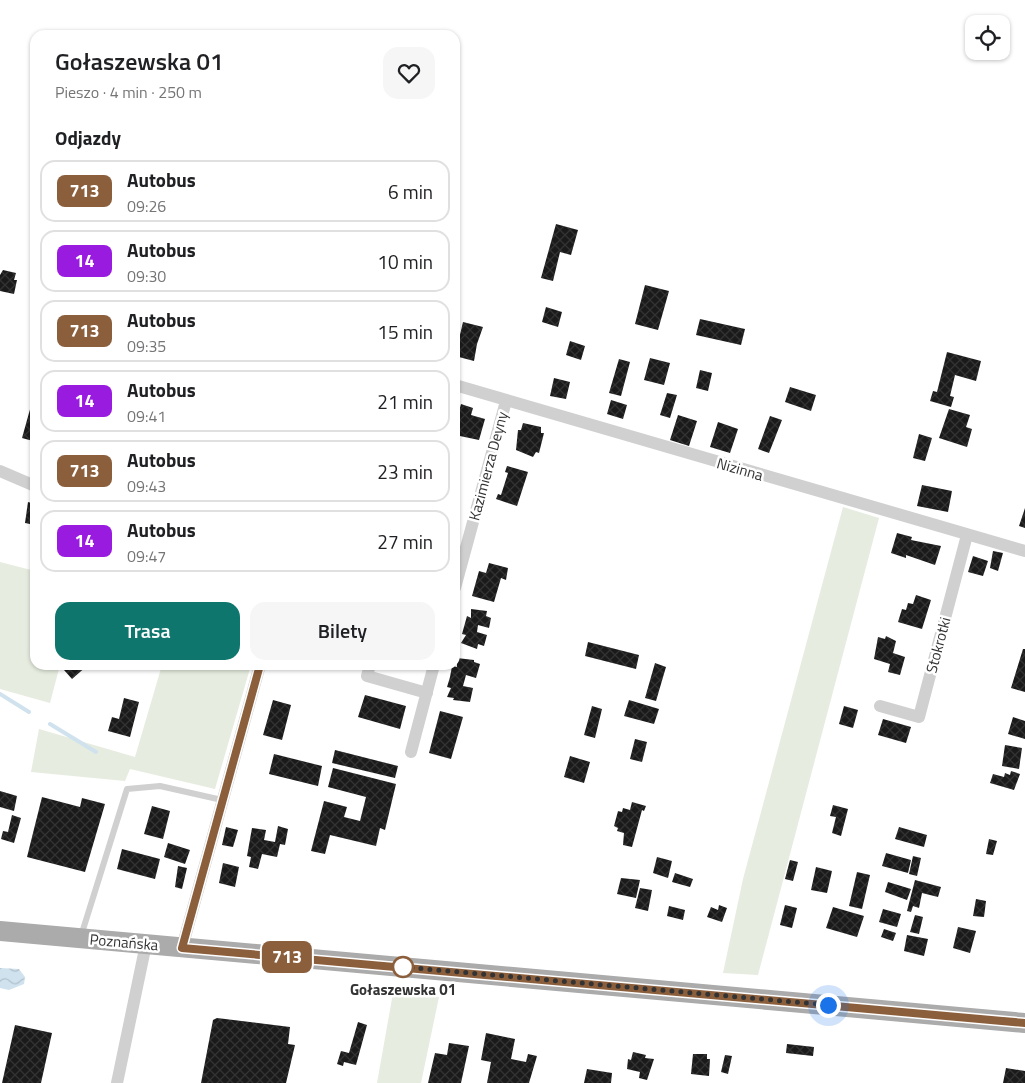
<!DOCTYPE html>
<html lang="pl">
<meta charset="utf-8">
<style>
:root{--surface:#fff;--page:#f6f6f6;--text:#202124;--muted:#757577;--line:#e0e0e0;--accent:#0f766e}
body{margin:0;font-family:"Titillium Web",sans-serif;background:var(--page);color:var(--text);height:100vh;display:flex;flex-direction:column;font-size:19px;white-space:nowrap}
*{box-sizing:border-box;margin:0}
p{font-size:16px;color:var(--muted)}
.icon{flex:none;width:28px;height:28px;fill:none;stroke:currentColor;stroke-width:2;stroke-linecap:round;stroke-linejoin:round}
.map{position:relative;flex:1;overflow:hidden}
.details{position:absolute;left:30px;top:30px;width:430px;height:640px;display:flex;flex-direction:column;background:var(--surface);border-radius:15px;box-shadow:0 1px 4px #0004}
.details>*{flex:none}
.badge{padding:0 10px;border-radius:8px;font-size:18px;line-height:32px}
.controls{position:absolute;left:965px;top:15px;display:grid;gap:10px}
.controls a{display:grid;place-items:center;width:45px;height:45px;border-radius:10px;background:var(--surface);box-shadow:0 1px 4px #0004;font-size:25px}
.you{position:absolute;width:25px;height:25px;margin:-12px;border:4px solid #fff;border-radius:50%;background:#1a73e8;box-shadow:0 0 0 8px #1a73e833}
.map>.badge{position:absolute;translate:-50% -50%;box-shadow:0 0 0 2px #fff}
h2{padding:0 25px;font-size:19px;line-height:45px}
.round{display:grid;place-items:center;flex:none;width:52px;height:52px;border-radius:15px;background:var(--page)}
.head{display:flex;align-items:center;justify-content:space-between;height:85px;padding:0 25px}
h1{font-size:24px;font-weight:600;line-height:38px}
.action{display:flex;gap:10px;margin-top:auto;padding:10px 25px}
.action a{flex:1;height:58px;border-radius:15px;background:var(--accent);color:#fff;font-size:20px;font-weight:600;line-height:58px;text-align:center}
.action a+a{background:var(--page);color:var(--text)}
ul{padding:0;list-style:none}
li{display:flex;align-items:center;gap:15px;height:62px;margin:0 10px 8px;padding:0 15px;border:2px solid var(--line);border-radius:15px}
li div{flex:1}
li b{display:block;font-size:19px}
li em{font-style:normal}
li .badge{min-width:55px;font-weight:700;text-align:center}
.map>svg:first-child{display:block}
.grass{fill:#e6ecdf}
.water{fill:url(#water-waves)}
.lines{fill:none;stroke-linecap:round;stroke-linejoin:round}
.stream{stroke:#cfe2ee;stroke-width:4}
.building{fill:url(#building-cross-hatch)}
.service{stroke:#d0d0d0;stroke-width:6}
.minor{stroke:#d0d0d0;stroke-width:12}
.primary{stroke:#ababab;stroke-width:20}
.line-casing{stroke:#fff;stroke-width:11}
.line{stroke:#8b5e3c;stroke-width:8}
.walk{stroke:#333;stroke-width:5;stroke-dasharray:0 9}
.stop-dot{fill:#fff;stroke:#8b5e3c;stroke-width:2.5}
.labels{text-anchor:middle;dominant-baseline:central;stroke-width:5;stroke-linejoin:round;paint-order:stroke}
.street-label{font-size:15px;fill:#333;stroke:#fff}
.stop-label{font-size:15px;font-weight:bold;fill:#333;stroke:#fff}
</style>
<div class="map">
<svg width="1025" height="1083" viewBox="0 0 1025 1083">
<defs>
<pattern id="water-waves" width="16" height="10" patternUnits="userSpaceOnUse" patternTransform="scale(1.25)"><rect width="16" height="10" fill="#cfe2ee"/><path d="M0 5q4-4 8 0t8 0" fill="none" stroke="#b2c2cd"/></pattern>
<pattern id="building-cross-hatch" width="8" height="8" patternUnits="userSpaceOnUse" patternTransform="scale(1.25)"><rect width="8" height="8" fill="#1a1a1a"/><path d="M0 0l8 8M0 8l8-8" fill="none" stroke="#333"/></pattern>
</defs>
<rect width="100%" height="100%" fill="#fff"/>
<path class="grass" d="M843 507 879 518 758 975 723 973 743 879Z
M0 562 35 571V665H60L50 703 0 689Z
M162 665H251L215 789 130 769 125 781 31 772 39 729 135 757Z
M393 993 439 997 421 1083H377Z"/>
<path class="water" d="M0 968 19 969 25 977 24 984 9 990 0 988Z"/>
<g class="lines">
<path class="stream" d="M0 694 29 712
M50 724 96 752"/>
</g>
<path class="building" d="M556 224 578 230 571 255 560 252 553 281 541 278Z
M3 270 16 273 14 280H17L14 294 0 291V275Z
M645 285 669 291 658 330 635 324Z
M546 307 562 312 558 327 542 322Z
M700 319 745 329 741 345 696 335Z
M463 322 483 327 477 344 474 361 455 356Z
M570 341 585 346 581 360 566 355Z
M947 352 981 361 976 381 955 375 950 396 954 397 951 407 930 401 933 391 937 392Z
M650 358 670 363 664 385 644 380Z
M619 359 630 362 621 396 609 393Z
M700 370 712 373 708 391 696 388Z
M554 378 570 382 566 399 550 396Z
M790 387 816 395 811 411 785 402Z
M667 393 677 395 670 418 660 415Z
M34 395 35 434 33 441 22 438Z
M611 400 627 405 623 419 607 414Z
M461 404 473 408 471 415 485 419 479 440 455 435V426Z
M949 409 970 415 966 427 972 429 967 447 939 438Z
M678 415 697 421 689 446 670 440Z
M770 416 782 420 769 453 758 449Z
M718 422 738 429 730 453 710 447Z
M523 423 541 427V433H544L539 453 536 452 533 457 516 450 518 430H521Z
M919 434 932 438 925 461 913 458Z
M507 466 528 472 517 506 496 499 498 494 501 495 508 473 505 472Z
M922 485 952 491 948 512 917 506Z
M28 502 35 504V525L25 523Z
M1025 508V528L1019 526Z
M897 533 912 537 911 540 941 546 935 565 906 555V558L891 553Z
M993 551 1003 553 998 571 990 568Z
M973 556 988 561 983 576 968 572Z
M489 563 508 568 506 580 501 578 494 602 472 596 479 571 486 573Z
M916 595 931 600 922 629 898 622 902 609 906 610 908 603 913 604Z
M471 609 487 611 486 616 491 618 489 628 478 625 477 632 487 635 484 646 478 644 477 649 461 643 466 635 462 634 467 616 471 618Z
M886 636 896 641 893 653 905 657 900 675 888 672 890 664 874 659 878 637 885 639Z
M588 642 639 655 636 669 585 656Z
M1023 649H1025V692L1011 688Z
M457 658 474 660V662L480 664 476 678 466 675 463 686 473 688 470 702 453 700 454 698 447 697 451 688 447 687 450 677 452 666 457 667Z
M655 663 666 667 656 701 645 698Z
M70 665H88L72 679 64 670Z
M365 695 406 706 400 729 358 717Z
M124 698 139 702 130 737 108 731 112 717 119 719Z
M273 700 291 705 282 740 263 735Z
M629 700 659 709 654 724 624 716Z
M592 706 602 709 595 738 584 735Z
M844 706 858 710 853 728 839 724Z
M440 711 463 717 451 759 429 753Z
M1013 717 1025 721V739L1008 734Z
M883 719 911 727 906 743 878 735Z
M635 739 647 742 642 762 630 759Z
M1005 745 1022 748 1019 769 1002 766Z
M335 750 398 766 395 778 332 763Z
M274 754 322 766 318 786 269 774Z
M570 756 590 762 584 783 564 777Z
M333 768 396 784 385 830 380 828 376 846 330 835 325 854 311 851 324 801 347 807 344 817 360 821 366 797 328 787Z
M1011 771 1020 774 1014 790 990 783 993 774 1004 777 1005 773 1010 775Z
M0 791 17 796 14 811 0 807Z
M42 797 80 807 82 798 105 804 85 872 27 857Z
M632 802 646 806 644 811 642 810 632 847 623 845 624 833 617 831 618 828 614 826 618 811 622 812 623 808 630 810Z
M833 805 848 809 841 836 832 833 836 817 830 816Z
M152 806 170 811 163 839 144 834Z
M12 815 21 818 14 843 1 839 3 831 8 832Z
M278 826 288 829 285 845 280 844 277 857 262 854 258 869 249 867 251 857 247 856 252 828 266 830 264 840 275 842Z
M226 827 238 830 233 847 222 845Z
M899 827 927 835 924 847 895 839Z
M989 839 997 841 993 855 986 854Z
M168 843 190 850 185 864 164 857Z
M122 849 160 859 155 879 117 869Z
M886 853 911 860 908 873 882 866Z
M913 856 921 858 917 876 909 874Z
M657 857 672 861 668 878 653 873Z
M790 860 798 862 793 881 785 879Z
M223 863 239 867 235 887 219 883Z
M178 866 187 868 182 889 175 887Z
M816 867 832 871 827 893 811 890Z
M857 872 870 875 862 909 849 906Z
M675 873 693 879 690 887 672 882Z
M621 878 640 880 636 898 617 894Z
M915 880 941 887 938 897 922 893 919 908 913 906 911 912 907 911Z
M888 882 911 889 907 900 885 892Z
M640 888 652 890 648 911 635 908Z
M976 899 986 901 984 917 973 916Z
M719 905 727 908 722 922 707 917 711 907 718 910Z
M785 905 797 908 792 928 780 925Z
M669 906 685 910 683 920 667 916Z
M833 907 864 916 857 937 826 928Z
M883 909 901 914 897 927 879 922Z
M915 915 923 917 919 934 910 932Z
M958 927 976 931 970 953 953 948Z
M884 929 896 933 893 941 881 937Z
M907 935 928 939 924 956 904 951Z
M217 1018 290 1027 288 1044 295 1045 286 1083H201L213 1020Z
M358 1022 367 1025 356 1065 344 1062 343 1066 337 1064 341 1051 349 1053Z
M15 1025 52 1033 41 1083H2Z
M486 1033 515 1039 511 1059 526 1062 528 1054 537 1056 529 1083H487L491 1062 481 1060Z
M449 1043 469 1046 461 1083H428L435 1053 447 1055Z
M787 1044 814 1047 813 1056 786 1053Z
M633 1052 646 1055 645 1058 654 1059 647 1080 639 1078 640 1072 627 1069 628 1059 631 1060Z
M693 1054H707V1059H710L709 1076 691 1074Z
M725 1055 732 1056 728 1074 721 1072Z
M1006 1068 1025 1071V1083H1003Z
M587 1069 612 1073 611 1083H584Z"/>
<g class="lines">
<path class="service" d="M81 936 127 789 160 786 222 800"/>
<path class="minor" d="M455 385 1025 551
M0 471 35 486
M455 588 506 401
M370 665 367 676 427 693
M880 706 919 717 967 535
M411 752 434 665
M182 948 260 665
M117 1083 146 944"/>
<path class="primary" d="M0 931 1025 1023"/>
</g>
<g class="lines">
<defs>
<path id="line" d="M260 665 182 948 1025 1023"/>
</defs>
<use href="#line" class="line-casing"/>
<use href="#line" class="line"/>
<path class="walk" d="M403 967 828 1005"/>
</g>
<circle class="stop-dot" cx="403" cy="967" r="10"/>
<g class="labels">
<g class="street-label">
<text transform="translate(488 466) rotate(-75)">Kazimierza Deyny</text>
<text transform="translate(740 469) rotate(16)">Nizinna</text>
<text transform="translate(938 645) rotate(-75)">Stokrotki</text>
<text transform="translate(124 942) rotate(5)">Poznańska</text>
</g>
<g class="stop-label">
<text x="403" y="989">Gołaszewska 01</text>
</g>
</g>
</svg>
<div class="controls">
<a><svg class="icon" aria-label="locate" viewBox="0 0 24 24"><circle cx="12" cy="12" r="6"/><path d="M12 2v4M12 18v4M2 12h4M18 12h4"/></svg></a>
</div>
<div class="you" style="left:828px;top:1005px"></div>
<b class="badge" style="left:287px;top:957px;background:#8b5e3c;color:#fff">713</b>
<section class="details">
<div class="head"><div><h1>Gołaszewska 01</h1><p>Pieszo · 4 min · 250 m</p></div><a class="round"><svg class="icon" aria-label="heart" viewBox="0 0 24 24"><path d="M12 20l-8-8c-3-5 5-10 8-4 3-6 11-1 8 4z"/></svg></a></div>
<h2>Odjazdy</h2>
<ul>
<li><span class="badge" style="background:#8b5e3c;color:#fff">713</span><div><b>Autobus</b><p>09:26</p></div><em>6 min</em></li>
<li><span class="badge" style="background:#991bdf;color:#fff">14</span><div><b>Autobus</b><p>09:30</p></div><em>10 min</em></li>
<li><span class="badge" style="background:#8b5e3c;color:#fff">713</span><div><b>Autobus</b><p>09:35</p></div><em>15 min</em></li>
<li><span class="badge" style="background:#991bdf;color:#fff">14</span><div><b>Autobus</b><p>09:41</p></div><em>21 min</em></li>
<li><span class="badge" style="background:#8b5e3c;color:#fff">713</span><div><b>Autobus</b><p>09:43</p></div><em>23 min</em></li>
<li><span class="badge" style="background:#991bdf;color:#fff">14</span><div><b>Autobus</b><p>09:47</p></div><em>27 min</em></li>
</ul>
<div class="action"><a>Trasa</a><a>Bilety</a></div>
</section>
</div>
